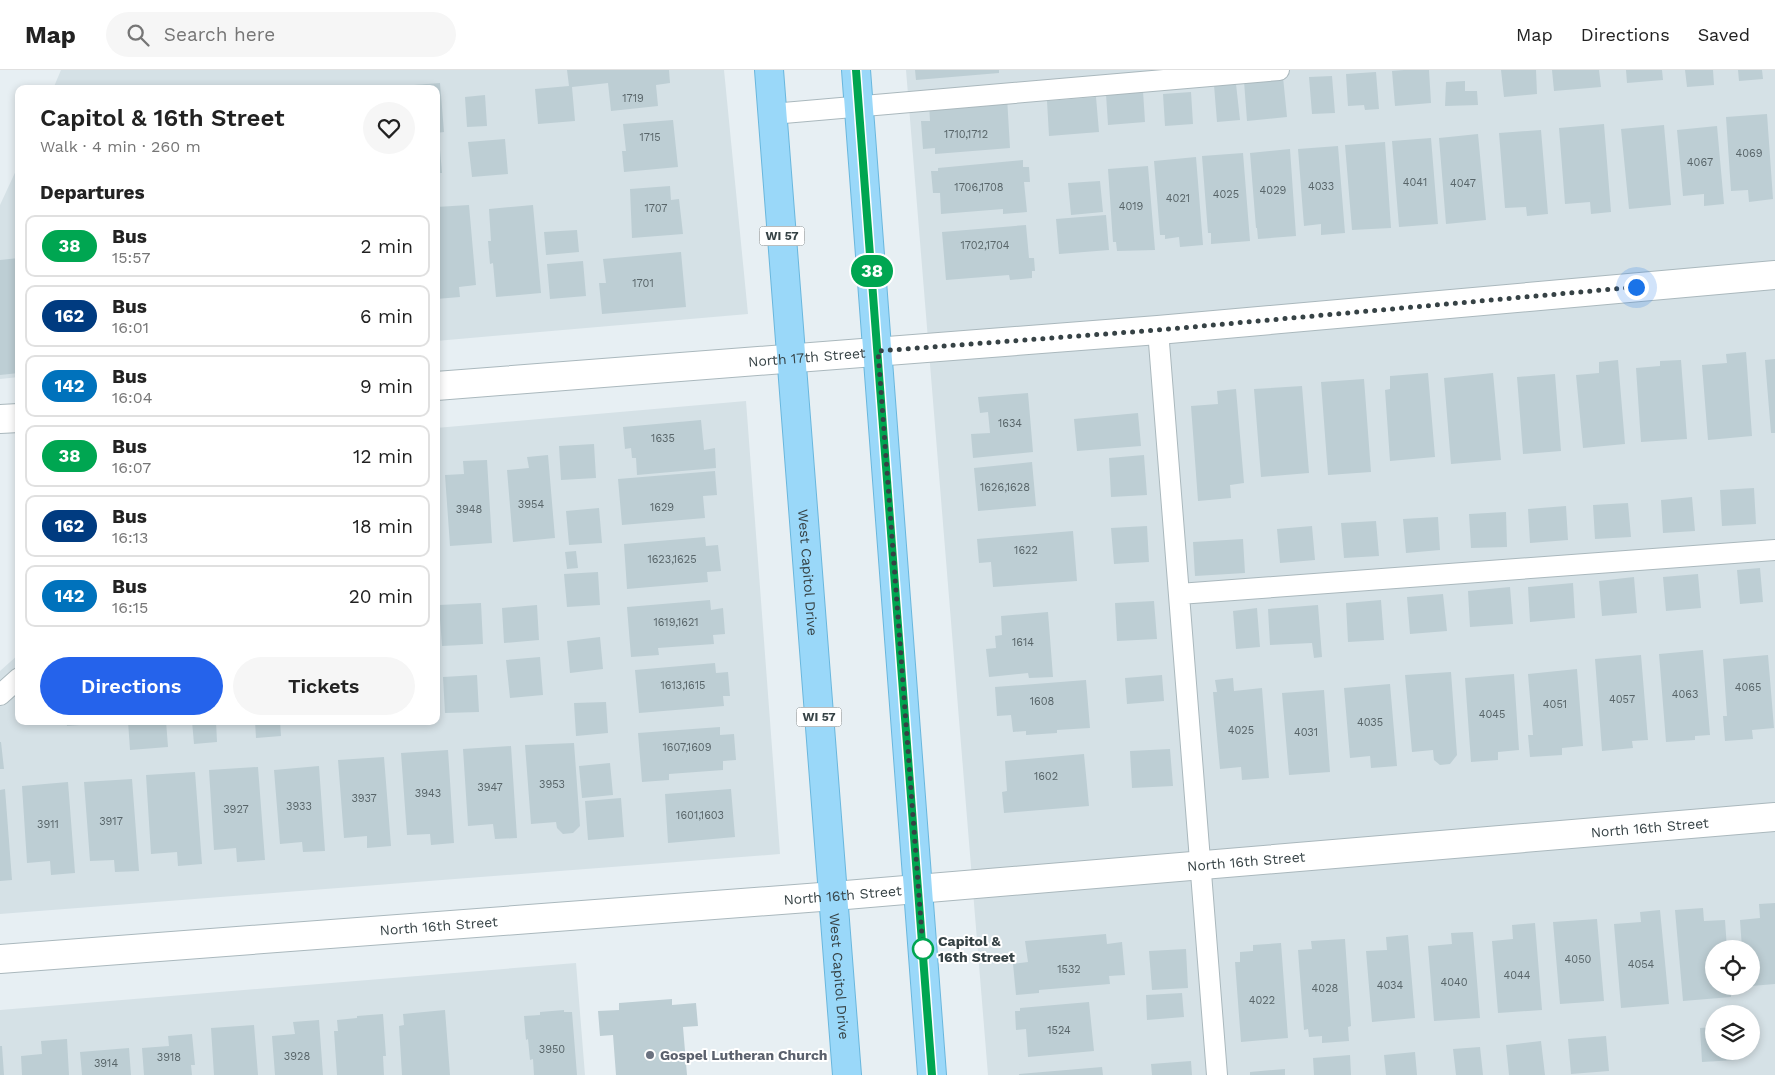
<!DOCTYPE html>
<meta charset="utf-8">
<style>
:root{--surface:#fff;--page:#f6f6f6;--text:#222;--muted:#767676;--line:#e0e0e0;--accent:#2563eb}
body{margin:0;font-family:"Work Sans",sans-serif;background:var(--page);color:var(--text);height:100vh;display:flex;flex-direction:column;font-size:19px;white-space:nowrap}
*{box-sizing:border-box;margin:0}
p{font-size:16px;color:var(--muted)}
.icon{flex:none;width:28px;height:28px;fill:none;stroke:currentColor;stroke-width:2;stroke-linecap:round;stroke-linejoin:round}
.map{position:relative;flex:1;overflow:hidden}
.drawer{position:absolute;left:15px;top:15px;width:425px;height:640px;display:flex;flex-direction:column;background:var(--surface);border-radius:10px;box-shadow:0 2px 8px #0003}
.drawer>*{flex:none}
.badge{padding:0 10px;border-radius:16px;font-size:18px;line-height:32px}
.controls{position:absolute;left:1705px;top:870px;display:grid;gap:10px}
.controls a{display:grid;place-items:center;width:55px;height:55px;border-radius:50%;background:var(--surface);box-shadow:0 2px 8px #0003;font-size:25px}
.you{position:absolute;width:25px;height:25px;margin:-12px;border:4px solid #fff;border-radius:50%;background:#1a73e8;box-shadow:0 0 0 8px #1a73e833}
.map>.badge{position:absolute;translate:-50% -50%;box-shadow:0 0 0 2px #fff}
h2{padding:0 25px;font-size:19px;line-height:45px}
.round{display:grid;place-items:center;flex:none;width:52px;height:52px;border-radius:26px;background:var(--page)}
.overview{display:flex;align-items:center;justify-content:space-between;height:85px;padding:0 25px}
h1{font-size:24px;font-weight:600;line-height:38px}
.action{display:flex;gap:10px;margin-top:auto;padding:10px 25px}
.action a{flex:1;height:58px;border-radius:30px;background:var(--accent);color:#fff;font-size:20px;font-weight:600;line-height:58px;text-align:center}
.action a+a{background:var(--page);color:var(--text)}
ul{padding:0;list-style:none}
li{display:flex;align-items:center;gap:15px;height:62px;margin:0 10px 8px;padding:0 15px;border:2px solid var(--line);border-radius:10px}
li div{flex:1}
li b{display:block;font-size:19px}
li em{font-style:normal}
li .badge{min-width:55px;font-weight:700;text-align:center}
header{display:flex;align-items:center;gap:30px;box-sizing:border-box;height:70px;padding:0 25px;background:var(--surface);border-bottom:1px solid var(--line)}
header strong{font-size:24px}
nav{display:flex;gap:28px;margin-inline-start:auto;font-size:18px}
.search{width:350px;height:45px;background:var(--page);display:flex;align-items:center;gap:12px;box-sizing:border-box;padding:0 18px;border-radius:28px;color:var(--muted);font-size:19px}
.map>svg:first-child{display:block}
.residential{fill:#d5e1e6;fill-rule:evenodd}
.building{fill:#bdced4}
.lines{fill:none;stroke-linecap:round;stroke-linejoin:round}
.service-casing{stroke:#aab8bd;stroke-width:22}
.minor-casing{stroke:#aab8bd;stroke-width:30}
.primary-casing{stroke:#6ab7dd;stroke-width:30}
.service{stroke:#fff;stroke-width:20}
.minor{stroke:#fff;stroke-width:28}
.primary{stroke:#9ad8f9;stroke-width:28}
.line-casing{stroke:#fff;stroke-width:11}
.line{stroke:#00a651;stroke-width:8}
.walk{stroke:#364245;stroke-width:5;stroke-dasharray:0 9}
.stop-dot{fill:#fff;stroke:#00a651;stroke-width:2.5}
.worship-dot{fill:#6b7280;stroke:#fff;stroke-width:2}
.labels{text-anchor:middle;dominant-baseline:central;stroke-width:4;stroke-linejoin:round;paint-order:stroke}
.number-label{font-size:11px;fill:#586569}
.shield{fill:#fff;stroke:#727b7d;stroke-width:1}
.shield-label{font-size:12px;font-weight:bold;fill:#364245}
.street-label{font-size:14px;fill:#364245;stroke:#fff}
.stop-label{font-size:14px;font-weight:bold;fill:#364245;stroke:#fff;text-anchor:start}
.worship-label{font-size:14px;font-weight:bold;fill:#5b616d;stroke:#fff;text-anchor:start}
</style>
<header>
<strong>Map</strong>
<div class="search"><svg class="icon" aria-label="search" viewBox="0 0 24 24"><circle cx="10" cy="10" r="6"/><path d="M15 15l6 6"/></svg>Search here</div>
<nav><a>Map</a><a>Directions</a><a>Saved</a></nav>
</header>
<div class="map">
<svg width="1775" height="1005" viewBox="0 0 1775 1005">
<rect width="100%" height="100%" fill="#e7eff3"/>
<path class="residential" d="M61 0H724L748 244 436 271V19H53Z
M906 0H1775V1005H988ZM1714 879H1751V916H1714ZM1714 944H1751V981H1714Z
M19 94V307L0 309V135Z
M746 331 780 784 0 844V601L19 584V651H436V358Z
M576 893 585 1005H0V940Z"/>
<path class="building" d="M567 0H669L670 13 656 15 658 36 611 41 608 13 572 17 575 51 538 54 535 19 569 16Z
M915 0H999V3L916 10Z
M1404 0H1429L1431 33 1395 36 1392 1Z
M1501 0H1536L1537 24 1504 27Z
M1552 0H1599L1601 17 1554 21Z
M1626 0H1662L1663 10 1627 13Z
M1685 0H1713L1714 15 1687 17Z
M1738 0H1762L1763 9 1739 11Z
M1376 2 1379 39 1365 40 1364 35 1348 36 1346 4Z
M1332 6 1335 43 1312 44 1309 7Z
M1283 7 1287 47 1247 51 1244 11Z
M1465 11V21H1477L1478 35 1445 36 1446 12Z
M440 13 444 62 436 63V19H402L401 16Z
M1236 14 1240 50 1217 52 1214 15Z
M1143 21 1145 52 1108 55 1106 24Z
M1191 22 1193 54 1165 56 1163 24Z
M485 25 487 56 467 57 465 27Z
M1007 27 1010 78 935 84V78L923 79 921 51H930L929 33Z
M1096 27 1099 62 1049 66 1047 31Z
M1767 44 1773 129 1749 132 1748 120 1731 121 1726 47Z
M673 50 678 97 624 102 622 81H626L623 54Z
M1604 54 1611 142 1591 144 1590 132 1565 134 1559 58Z
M1664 55 1671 135 1629 139 1621 59Z
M1717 56 1724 134 1704 136V124L1683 126 1677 60Z
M1541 60 1548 144 1527 146 1526 137 1505 138 1499 63Z
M1478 64 1486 150 1446 154 1439 68Z
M436 68H439L442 103H436Z
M1431 68 1438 154 1399 157 1392 71Z
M505 69 508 104 472 107 468 72Z
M1385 72 1391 158 1352 160 1345 75Z
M1338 76 1345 163 1321 165V154L1304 156 1298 79Z
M1290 79 1296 166 1258 169 1257 158H1256L1250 83Z
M1243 83 1250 171 1211 174V163H1208L1202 86Z
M1196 87 1203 175 1180 177 1179 167 1165 169V165H1160L1154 91Z
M1023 90V97H1029L1030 112H1024L1027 142 1003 144V139L941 144 940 123H933L931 101H938V98Z
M1148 96 1155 180 1117 181 1116 172H1113L1108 99Z
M16 108H19V124H17Z
M1100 111 1103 142 1071 145 1068 113Z
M670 116 671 130 679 129 683 164 632 168 630 119Z
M469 135 476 215 459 217 460 227 436 229V137Z
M533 135 541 223 496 227 493 193 490 194 488 171H491L489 139Z
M1106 145 1109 180 1059 184 1056 149Z
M1026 155 1029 188H1034L1035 201H1032V208L1010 210 1009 205 946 210 942 162Z
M577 160 579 182 546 185 544 162Z
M681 182 686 237 602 244 599 213H606L603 189Z
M19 188V303L0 305V190Z
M583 191 586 226 550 229 547 194Z
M1746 282 1752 366 1708 370 1702 295 1727 293 1726 284Z
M1775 289V363H1771L1765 290Z
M1618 290 1625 374 1583 378 1576 305 1599 303V292Z
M1681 290 1687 369 1641 372 1636 298 1660 296V291Z
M1428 303 1435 387 1390 391 1385 320 1390 319V306Z
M1493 303 1501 390 1451 394 1444 308Z
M1555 304 1561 381 1523 384 1517 307Z
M1364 309 1371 402 1328 405 1321 312Z
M1302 316 1309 403 1261 407 1254 319Z
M1236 319 1244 413 1230 415 1231 428 1198 431 1191 336 1218 334 1217 321Z
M1028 323 1033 382 973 388 971 364 990 363 988 342 980 343 978 327Z
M1138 343 1141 376 1077 381 1074 349Z
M701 350 704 380 715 378 716 398 637 405 636 388H632L631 378 625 379 623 357Z
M594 374 596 408 561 410 559 376Z
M548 385 555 468 513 472 507 400 529 398 527 387Z
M1144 385 1147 425 1111 427 1109 388Z
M487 390 492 473 450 476 445 405 464 404 463 391Z
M1032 392 1036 436 978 441 974 398Z
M715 401 717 425 703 426 705 448 622 455 618 409Z
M1754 418 1756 454 1722 456 1720 420Z
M1692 427 1695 461 1663 463 1661 430Z
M1628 433 1631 467 1595 469 1593 435Z
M1566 436 1568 470 1530 473 1528 439Z
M599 438 602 473 569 475 566 441Z
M1506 442 1507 477 1471 478 1469 444Z
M1438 447 1440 480 1406 483 1403 449Z
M1376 451 1379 486 1344 488 1341 453Z
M1147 456 1149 492 1114 494 1111 458Z
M1312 456 1315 490 1280 493 1277 459Z
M1073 461 1077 511 993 517 991 492 979 493 977 469Z
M705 467 706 476 718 475 721 501 707 502 708 512 627 519 624 474Z
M1243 469 1245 503 1195 506 1193 472Z
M576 481 578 498 567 499 565 482Z
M1760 498 1763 532 1740 534 1737 500Z
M598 502 600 535 567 537 564 504Z
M1698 504 1701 538 1666 541 1663 507Z
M1634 507 1637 543 1602 546 1599 511Z
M1573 513 1575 548 1530 552 1528 517Z
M1510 517 1513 554 1470 557 1468 521Z
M1443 524 1447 561 1410 564 1407 527Z
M710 530 711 540 723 538 725 564 713 565 714 574 658 578 659 585 631 587 627 537Z
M1381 530 1384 570 1348 572 1346 533Z
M1154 531 1157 569 1117 571 1115 533Z
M481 533 483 574 442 576 439 535Z
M537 535 539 570 504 573 502 538Z
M1318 535 1322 587 1314 588 1312 573 1270 575 1268 539Z
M1257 538 1260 577 1236 579 1233 541Z
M1048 542 1053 607 1029 608 1028 603 989 607 986 579 996 578 995 566 1002 565 1001 546Z
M600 567 603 599 570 603 567 571Z
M1703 580 1710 665 1695 666V670L1666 672 1659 584Z
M1641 585 1648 670 1632 671 1633 678 1602 681 1595 589Z
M1768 585 1774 658 1752 660 1753 669 1725 671 1723 646H1727L1723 589Z
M540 587 543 625 510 628 506 590Z
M715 593 716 603 728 602 730 626H723L724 636 639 643 635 600Z
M1577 599 1583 676 1562 678V685L1530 687 1528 665H1533L1528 604Z
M1451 602 1457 685 1450 694 1440 695 1434 690 1433 680 1412 682 1405 605Z
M1514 604 1519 680 1498 682V690L1471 692 1465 608Z
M477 605 479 642 445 643 443 607Z
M1162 605 1164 631 1127 634 1125 608Z
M1233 608 1234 621 1262 618 1269 708 1242 710 1241 697 1220 699 1213 622H1217L1215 610Z
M1086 610 1090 658 1057 660V663L1026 665V661L1013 662 1011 645 997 646 995 617Z
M1390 614 1397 696 1371 698 1370 686 1350 688 1344 618Z
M1324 620 1330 702 1289 705 1282 623Z
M606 632 608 663 576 666 574 633Z
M66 651H92V654L67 656Z
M128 651H166L168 677 130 680Z
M192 651H216L217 672 194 674Z
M255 651H280L281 666 256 668Z
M720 657V665L734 664 736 690 723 691V700L669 704V710L642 712 638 663Z
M0 672H1L4 699H0Z
M574 673 580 756 573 763 563 764 557 758 556 752 531 754 525 675Z
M511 676 517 768 495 769 493 754 468 756 463 679Z
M1170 679 1173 716 1132 718 1130 681Z
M448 680 454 773 431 775 430 764 407 765 401 683Z
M1084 684 1089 736 1004 743 1002 722 1007 721 1005 691Z
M384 687 391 776 367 778V766L344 768 338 690Z
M610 693 613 725 582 728 579 696Z
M319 696 325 781 303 782 302 772 280 774 274 700Z
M258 697 265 790 237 792 236 778 214 780 209 700Z
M195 702 202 794 178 796 177 782 151 784 146 705Z
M132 709 139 801 115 802 114 790 90 791 84 712Z
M68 712 75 803 51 805 50 791 27 793 22 716Z
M5 719 12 810 0 811V720Z
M731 719 735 767 668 773 665 724Z
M621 728 624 767 588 770 585 731Z
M1775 833V914L1751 916V879H1742L1740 850 1760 848 1759 834Z
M1703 838 1704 851 1725 850 1727 879H1714V916H1730L1731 927 1683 931 1675 840Z
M1660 840 1669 934 1621 938 1614 854 1641 852 1640 842Z
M1597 849 1604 931 1560 934 1553 852Z
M1535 853 1542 940 1498 943 1492 871 1513 869 1512 855Z
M1473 862 1480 948 1434 951 1428 876 1452 874 1451 863Z
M1106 864 1107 874 1122 872 1125 905 1109 906 1110 914 1039 920V923L1016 925 1013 894 1028 892 1025 871Z
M1408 865 1415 948 1372 952 1366 881 1387 880 1386 867Z
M1345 869 1351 956 1348 957 1349 971 1322 973V966L1309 967 1308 959 1304 960 1298 880 1312 879 1311 871Z
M1281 873 1288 968 1241 972 1235 892H1240V882L1253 881V875Z
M1186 879 1188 918 1152 920 1149 881Z
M1182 923 1184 947 1147 950 1146 925Z
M672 929V935L696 933 698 956 683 957 687 1005H616L613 965 600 966 598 941 619 940V933Z
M1089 932 1094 981 1028 987 1026 959 1016 960 1015 941H1020V938Z
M445 940 450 1005H402L399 956 404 955 403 944Z
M564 940V942H572L577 1005H534L533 989 530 990 528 969 526 970 524 946 540 945V942Z
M383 944 386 986H383L384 1005H337L334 961H338L337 950 357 948V946Z
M319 950 323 1005H275L272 966 295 964 293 952Z
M254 955 258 1005H214L211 958Z
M1714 957V981H1735L1736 990 1702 992 1700 958Z
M192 964 195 995H191L192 1005H144L142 978 169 976 168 966Z
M1606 966 1609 1001 1571 1004 1568 969Z
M67 969 69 1005H22L21 986 42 984 41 971Z
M1541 971 1545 1005H1509L1506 975Z
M0 976H2L4 1005H0Z
M1480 977 1483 1005H1456L1453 979Z
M129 978 131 1005H82L80 982Z
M1415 982 1417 1005H1386L1384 985Z
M1350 985 1351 1005H1314L1313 988Z
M1191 991 1192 1005H1152L1151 994Z
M1102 997 1103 1005H1019V1004Z
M1285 999V1005H1250V1002Z"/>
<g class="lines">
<defs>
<path id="service" d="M772 44 1279 0
M1158 260 1217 1005
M1179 524 1775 480
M0 625 19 608"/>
<g id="minor">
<path id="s1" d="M436 316 1158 260 1775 205"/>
<path d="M0 349 19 348"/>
<path id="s2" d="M0 889 834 826 1775 747"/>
</g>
<g id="primary">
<path id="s3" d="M769 0 847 1005"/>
<path d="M856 0 932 1005"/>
</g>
</defs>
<use href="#service" class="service-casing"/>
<use href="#minor" class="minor-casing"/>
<use href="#primary" class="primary-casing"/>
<use href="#service" class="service"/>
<use href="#minor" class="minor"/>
<use href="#primary" class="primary"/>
</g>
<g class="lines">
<defs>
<path id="line" d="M856 0 932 1005"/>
</defs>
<use href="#line" class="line-casing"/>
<use href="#line" class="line"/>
<path class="walk" d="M923 879 878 281 1158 260 1636 217"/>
</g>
<circle class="stop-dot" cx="923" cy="879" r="10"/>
<circle class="worship-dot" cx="650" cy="985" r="5"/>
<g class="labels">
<g class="number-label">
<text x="633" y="28">1719</text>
<text x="966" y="64">1710,1712</text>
<text x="650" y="67">1715</text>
<text x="1749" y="83">4069</text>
<text x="1700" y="92">4067</text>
<text x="1415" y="112">4041</text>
<text x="1463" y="113">4047</text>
<text x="1321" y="116">4033</text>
<text x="979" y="117">1706,1708</text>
<text x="1273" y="120">4029</text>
<text x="1226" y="124">4025</text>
<text x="1178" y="128">4021</text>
<text x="1131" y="136">4019</text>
<text x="656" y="138">1707</text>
<text x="985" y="175">1702,1704</text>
<text x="643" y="213">1701</text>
<text x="1010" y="353">1634</text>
<text x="663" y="368">1635</text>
<text x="1005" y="417">1626,1628</text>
<text x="531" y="434">3954</text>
<text x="662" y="437">1629</text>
<text x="469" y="439">3948</text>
<text x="1026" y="480">1622</text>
<text x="672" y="489">1623,1625</text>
<text x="676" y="552">1619,1621</text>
<text x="1023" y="572">1614</text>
<text x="683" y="615">1613,1615</text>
<text x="1748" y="617">4065</text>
<text x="1685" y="624">4063</text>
<text x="1622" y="629">4057</text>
<text x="1042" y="631">1608</text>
<text x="1555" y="634">4051</text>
<text x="1492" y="644">4045</text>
<text x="1370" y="652">4035</text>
<text x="1241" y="660">4025</text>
<text x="1306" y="662">4031</text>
<text x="687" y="677">1607,1609</text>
<text x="1046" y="706">1602</text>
<text x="552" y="714">3953</text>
<text x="490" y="717">3947</text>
<text x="428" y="723">3943</text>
<text x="364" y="728">3937</text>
<text x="299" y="736">3933</text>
<text x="236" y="739">3927</text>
<text x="700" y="745">1601,1603</text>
<text x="111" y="751">3917</text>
<text x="48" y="754">3911</text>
<text x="1578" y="889">4050</text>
<text x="1641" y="894">4054</text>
<text x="1069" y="899">1532</text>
<text x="1517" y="905">4044</text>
<text x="1454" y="912">4040</text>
<text x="1390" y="915">4034</text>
<text x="1325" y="918">4028</text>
<text x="1262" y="930">4022</text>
<text x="1059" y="960">1524</text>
<text x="552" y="979">3950</text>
<text x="297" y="986">3928</text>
<text x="169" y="987">3918</text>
<text x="106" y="993">3914</text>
</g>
<g class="shield">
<rect x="759.5" y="156.5" width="45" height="19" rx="4"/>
<rect x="796.5" y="637.5" width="45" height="19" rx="4"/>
</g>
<g class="shield-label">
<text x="782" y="166">WI 57</text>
<text x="819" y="647">WI 57</text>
</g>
<g class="street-label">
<text stroke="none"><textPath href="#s1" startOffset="372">North 17th Street</textPath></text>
<text stroke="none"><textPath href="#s3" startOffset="504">West Capitol Drive</textPath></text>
<text stroke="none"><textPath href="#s2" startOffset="1655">North 16th Street</textPath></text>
<text stroke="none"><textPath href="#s2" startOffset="1250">North 16th Street</textPath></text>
<text stroke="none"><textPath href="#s2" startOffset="845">North 16th Street</textPath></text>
<text stroke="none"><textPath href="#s2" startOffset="440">North 16th Street</textPath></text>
<text stroke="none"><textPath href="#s3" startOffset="909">West Capitol Drive</textPath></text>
</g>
<g class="stop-label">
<text x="938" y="871">Capitol &amp;<tspan x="938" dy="16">16th Street</tspan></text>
</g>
<g class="worship-label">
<text x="660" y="985">Gospel Lutheran Church</text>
</g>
</g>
</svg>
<div class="controls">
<a><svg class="icon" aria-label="locate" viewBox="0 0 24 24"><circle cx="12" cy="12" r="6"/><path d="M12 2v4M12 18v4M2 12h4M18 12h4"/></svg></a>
<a><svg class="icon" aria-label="layers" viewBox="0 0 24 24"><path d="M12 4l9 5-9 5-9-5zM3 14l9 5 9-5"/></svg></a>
</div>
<div class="you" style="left:1636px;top:217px"></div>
<b class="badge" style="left:872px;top:201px;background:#00a651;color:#fff">38</b>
<section class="drawer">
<div class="overview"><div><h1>Capitol &amp; 16th Street</h1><p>Walk · 4 min · 260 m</p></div><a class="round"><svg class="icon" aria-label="heart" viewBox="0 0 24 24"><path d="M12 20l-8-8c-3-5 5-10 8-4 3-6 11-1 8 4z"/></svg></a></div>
<h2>Departures</h2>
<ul>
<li><span class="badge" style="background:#00a651;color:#fff">38</span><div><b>Bus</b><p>15:57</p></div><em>2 min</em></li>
<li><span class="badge" style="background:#003b80;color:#fff">162</span><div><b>Bus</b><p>16:01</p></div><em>6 min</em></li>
<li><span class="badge" style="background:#0072bc;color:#fff">142</span><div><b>Bus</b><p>16:04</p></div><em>9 min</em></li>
<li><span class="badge" style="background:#00a651;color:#fff">38</span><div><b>Bus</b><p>16:07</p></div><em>12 min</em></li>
<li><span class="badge" style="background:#003b80;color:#fff">162</span><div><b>Bus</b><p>16:13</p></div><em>18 min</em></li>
<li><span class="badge" style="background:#0072bc;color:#fff">142</span><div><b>Bus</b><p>16:15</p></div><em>20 min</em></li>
</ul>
<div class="action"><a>Directions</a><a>Tickets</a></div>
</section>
</div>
